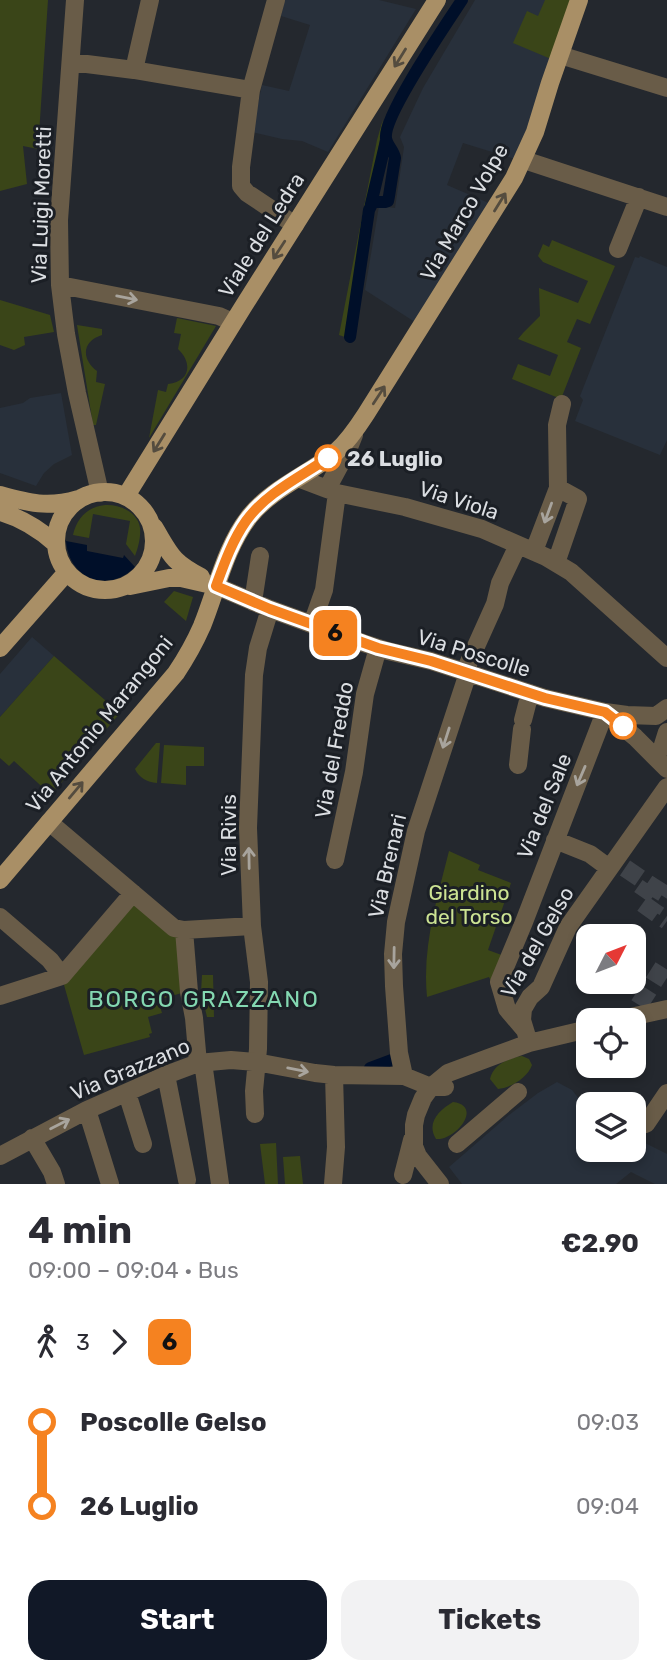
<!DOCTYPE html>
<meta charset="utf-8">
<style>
:root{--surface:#fff;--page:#f2f2f3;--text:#2b2b33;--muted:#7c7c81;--accent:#111827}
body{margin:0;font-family:Rubik,sans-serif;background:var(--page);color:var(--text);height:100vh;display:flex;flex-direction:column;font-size:26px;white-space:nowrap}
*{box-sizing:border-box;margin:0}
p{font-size:23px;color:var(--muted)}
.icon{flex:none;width:38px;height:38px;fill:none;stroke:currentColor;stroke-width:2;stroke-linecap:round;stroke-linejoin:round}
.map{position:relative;height:1184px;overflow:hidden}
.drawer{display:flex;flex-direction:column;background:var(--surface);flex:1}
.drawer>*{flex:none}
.badge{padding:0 14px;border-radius:10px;font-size:24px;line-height:46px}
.needle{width:46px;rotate:48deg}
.tools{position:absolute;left:576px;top:924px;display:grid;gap:14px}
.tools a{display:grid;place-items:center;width:70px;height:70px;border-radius:14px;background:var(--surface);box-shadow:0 4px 10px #0003;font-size:35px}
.map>.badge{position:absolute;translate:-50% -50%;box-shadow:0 0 0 4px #fff}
.legs{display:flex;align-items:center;gap:10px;height:77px;padding:0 28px;font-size:23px}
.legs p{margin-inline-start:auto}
.headline{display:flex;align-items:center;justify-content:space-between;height:119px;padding:0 28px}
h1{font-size:38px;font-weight:700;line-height:52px}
.button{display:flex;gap:14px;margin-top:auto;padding:14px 28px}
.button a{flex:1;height:80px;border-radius:21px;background:var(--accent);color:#fff;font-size:28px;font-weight:700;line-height:80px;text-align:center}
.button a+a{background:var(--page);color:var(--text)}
ul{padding:0 28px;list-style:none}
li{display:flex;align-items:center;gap:24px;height:84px;font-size:26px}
li i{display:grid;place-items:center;width:10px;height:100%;margin:0 9px;background:currentColor}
li i::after{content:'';width:18px;height:18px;margin:-9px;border:5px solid;border-radius:50%;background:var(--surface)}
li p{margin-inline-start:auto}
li:first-child i{background:linear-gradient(#0000 50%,currentColor 0)}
li:last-child i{background:linear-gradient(currentColor 50%,#0000 0)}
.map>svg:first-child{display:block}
.built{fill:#28303b}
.green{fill:#3a4518}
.water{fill:#000f29}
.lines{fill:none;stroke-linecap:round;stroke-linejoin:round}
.canal{stroke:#000f29;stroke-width:12}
.minor-tunnel{stroke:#3f4349;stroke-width:18;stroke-dasharray:18 9;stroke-linecap:butt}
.minor{stroke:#695c48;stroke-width:18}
.major{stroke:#a98f66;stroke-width:18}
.oneway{stroke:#544c3f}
.oneway2{stroke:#a8a49d}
.line-1-casing{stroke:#fff;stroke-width:16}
.line-1{stroke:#f58220;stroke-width:10}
.stop-1-dot{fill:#fff;stroke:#f58220;stroke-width:3.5}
.labels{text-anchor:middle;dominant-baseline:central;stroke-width:6;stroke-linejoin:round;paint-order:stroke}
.street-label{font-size:21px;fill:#dbdee2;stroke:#1b1f25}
.stop-label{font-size:21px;font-weight:bold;fill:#dbdee2;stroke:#1b1f25;text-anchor:start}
.park-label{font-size:21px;fill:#cce393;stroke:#1b1f25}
.neighbourhood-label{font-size:23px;letter-spacing:2px;fill:#84d8b1;stroke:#1b1f25}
</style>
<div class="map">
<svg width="667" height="1184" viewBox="0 0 667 1184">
<rect width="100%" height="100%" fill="#24282e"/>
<path class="built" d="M285 0H379L416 9 328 152 302 141 282 139 252 132 262 85 289 91 310 25 281 16Z
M475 0H571L530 121 515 159 463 143 447 185 491 204 418 324 365 290 379 206 395 208 404 147 400 137 423 88Z
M640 256 667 267V440L660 455 575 421 583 400 580 396 635 257 639 258Z
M61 393 72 455 54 464 44 473 36 486 0 473V408L23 403 30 398Z
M32 637 54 656 0 717V674Z
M557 1082 572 1090 583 1104 579 1108 588 1118V1150H614L617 1153 621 1150H634V1139L635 1138 667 1154V1184H655L631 1172 616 1184H462L449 1167 509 1115 538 1093Z"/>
<path class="green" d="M0 0H48L38 149 23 146 27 184 0 191Z
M545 0H571L551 59 513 43 527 11 538 16Z
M383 119 348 338 339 335 377 140Z
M552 240 615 266 590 324 577 319 567 342 581 348 561 399 512 379 518 364 550 376 558 355 518 339 523 333 540 316 539 288 578 303 588 281 543 262 538 256 543 244 549 247Z
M0 300 50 315 54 332 24 337 25 345 14 350 0 345Z
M177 318 216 326 149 438 158 390 166 392 168 384C190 382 193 363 178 349L181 334 174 333Z
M77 325 102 329V335C82 341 81 359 97 371L96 382 105 384 96 425H93Z
M105 505C119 504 138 512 140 528 141 537 138 548 135 556L126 544 130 521 93 514 89 538 73 535C77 518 87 507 105 505Z
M174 591 193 597 186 621 164 602Z
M54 656 120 713 51 795 14 761 9 766 0 758V717Z
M156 743H160L157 783C147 782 139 778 135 769Z
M164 745 204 747V766H186V785L161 783Z
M449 851 480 865 478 870 511 883 488 950 507 957 491 981 489 977 427 997C422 947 437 899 449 851Z
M134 900 182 941 185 992 158 1000 162 1013 148 1017 152 1033 149 1034 150 1037 84 1055 64 985Z
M202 975H213L214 1017H207L201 992Z
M522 1056 529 1059 532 1065C528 1077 511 1088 498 1089L490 1079C493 1065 508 1058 522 1056Z
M453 1102C484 1106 455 1141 436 1139 426 1123 439 1110 453 1102Z
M276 1143 278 1184H265L260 1144Z
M300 1156 303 1184H285L283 1157Z"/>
<path class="water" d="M66 541 87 545V551L123 558 124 555 135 567C108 594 69 579 66 541Z"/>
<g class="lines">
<path class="canal" d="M371 204 386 141
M350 337 369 210 373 202H385L388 201 389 196 395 158C394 150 387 146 386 138 383 116 447 23 462 0
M370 1068 394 1059"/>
<path class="minor-tunnel" d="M625 868 650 885 639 901 667 921
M650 885 663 893 652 910
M639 1005 667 961"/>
<path class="minor" d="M75 0 59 220 60 285 66 334 77 393 100 493
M276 0 251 90 241 167V186L247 193 295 225
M560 55 667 88
M71 62 134 70 251 90
M134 70 150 0
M524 160 667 207
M618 249 639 197
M60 285 219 316 228 320 232 324
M298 478 327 489 348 450 354 435
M558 488 557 425 562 404
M327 489 337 493 405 507 482 529 546 557 571 572 667 658
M534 551 558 488 578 499 556 563
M216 586 270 609 363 643 388 651 431 661 545 698 605 712 627 715 656 716 667 708
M253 602 260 556
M312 624 324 590 337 493
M608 715 635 737 667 769
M523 720 530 693
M662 748 667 732
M518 765 522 729
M49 822 174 928 184 930 252 926
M555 840 590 854 609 868
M335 860 354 772 365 694 378 648
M0 917 50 960 62 976
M184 930 189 992 194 1018 198 1063
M0 996 62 976 133 893
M617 1020 667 1009
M524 1029 507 1009 499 982 524 922 605 712
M529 1043 522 1020 523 1009 530 997 541 987 568 927 667 787
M203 1062 220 1184
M166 1075 187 1180
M404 1076 399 1053 394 986 393 954 396 922 416 831 468 673V664L495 604 500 583 518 545
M127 1093 143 1144
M87 1110 110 1184
M255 1114 254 1091 258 1049 259 982 252 926 248 828 254 675 258 648 270 609
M646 1124 667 1093
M32 1138 52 1172 56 1184
M457 1144 518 1092
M0 1156 87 1110 166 1075 198 1063 231 1060 256 1062 315 1073 334 1075 404 1076 431 1087H445
M403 1175 412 1140
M333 1184 336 1147 334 1075
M440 1184 418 1156 414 1146V1125L416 1115 423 1098 431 1087 448 1073 491 1057 529 1043 588 1029"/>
<path class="major" d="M56 541a49 49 0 1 1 98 0a49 49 0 1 1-98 0Z
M0 495C29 503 48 508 78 499
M126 496 243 307 437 0
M0 512C22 518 39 529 56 544
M154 527C171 555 171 561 201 577
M130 586 169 578H181L216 586
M0 648 67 572
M0 880 176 673C186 658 195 642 202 626 217 589 225 548 249 517 272 488 308 475 336 452 348 441 357 428 366 414L514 178 535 132 550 83 579 0"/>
</g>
<defs><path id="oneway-shaft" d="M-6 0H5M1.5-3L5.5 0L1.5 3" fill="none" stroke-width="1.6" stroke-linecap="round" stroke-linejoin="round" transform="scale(1.75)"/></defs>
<g class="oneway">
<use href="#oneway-shaft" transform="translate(400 58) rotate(122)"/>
<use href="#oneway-shaft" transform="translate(500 202) rotate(-58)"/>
<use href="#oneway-shaft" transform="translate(279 250) rotate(123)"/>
<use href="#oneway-shaft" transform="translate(379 395) rotate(-57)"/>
<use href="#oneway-shaft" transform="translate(159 443) rotate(122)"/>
<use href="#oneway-shaft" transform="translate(76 790) rotate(-50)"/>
</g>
<g class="oneway2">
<use href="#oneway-shaft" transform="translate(127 298) rotate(11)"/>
<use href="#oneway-shaft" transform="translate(548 513) rotate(110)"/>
<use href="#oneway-shaft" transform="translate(446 738) rotate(108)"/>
<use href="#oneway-shaft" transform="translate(581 776) rotate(113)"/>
<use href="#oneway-shaft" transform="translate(249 858) rotate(-91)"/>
<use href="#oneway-shaft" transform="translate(394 958) rotate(91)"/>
<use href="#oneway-shaft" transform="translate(298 1070) rotate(11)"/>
<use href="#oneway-shaft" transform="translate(60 1124) rotate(-27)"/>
</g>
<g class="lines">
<defs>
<path id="line-1" d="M328 458C300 477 266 493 246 521 232 541 224 564 216 586L270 609 378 648 431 661 545 698 605 712 623 726"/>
</defs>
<use href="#line-1" class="line-1-casing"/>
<use href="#line-1" class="line-1"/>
</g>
<g class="stop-1-dot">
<circle cx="328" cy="458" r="12"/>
<circle cx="623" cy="726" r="12"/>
</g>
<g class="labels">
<g class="street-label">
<text transform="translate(41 205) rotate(-88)">Via Luigi Moretti</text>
<text transform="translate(464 212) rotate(-60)">Via Marco Volpe</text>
<text transform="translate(261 235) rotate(-58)">Viale del Ledra</text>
<text transform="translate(459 500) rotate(18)">Via Viola</text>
<text transform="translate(474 653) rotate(17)">Via Poscolle</text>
<text transform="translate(99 724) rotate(-51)">Via Antonio Marangoni</text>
<text transform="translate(334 750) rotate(-80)">Via del Freddo</text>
<text transform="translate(544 806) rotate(-68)">Via del Sale</text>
<text transform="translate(228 835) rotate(-90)">Via Rivis</text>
<text transform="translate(387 866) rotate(-77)">Via Brenari</text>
<text transform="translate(537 942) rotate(-60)">Via del Gelso</text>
<text transform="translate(130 1069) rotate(-23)">Via Grazzano</text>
</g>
<g class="stop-label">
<text x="347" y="458">26 Luglio</text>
</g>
<g class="park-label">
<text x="469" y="892">Giardino<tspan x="469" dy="24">del Torso</tspan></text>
</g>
<g class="neighbourhood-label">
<text x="204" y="999">BORGO GRAZZANO</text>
</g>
</g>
</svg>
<div class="tools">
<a><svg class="needle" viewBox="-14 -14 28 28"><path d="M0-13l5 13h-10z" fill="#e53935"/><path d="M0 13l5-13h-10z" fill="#7c7c81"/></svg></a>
<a><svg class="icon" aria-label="locate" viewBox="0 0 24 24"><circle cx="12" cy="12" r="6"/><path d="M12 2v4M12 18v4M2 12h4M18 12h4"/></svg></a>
<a><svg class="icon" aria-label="layers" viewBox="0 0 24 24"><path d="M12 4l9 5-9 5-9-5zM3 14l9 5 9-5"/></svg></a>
</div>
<b class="badge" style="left:335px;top:633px;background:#f58220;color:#111">6</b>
</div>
<section class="drawer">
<div class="headline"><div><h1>4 min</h1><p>09:00 – 09:04 · Bus</p></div><b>€2.90</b></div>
<div class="legs"><svg class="icon" aria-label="walk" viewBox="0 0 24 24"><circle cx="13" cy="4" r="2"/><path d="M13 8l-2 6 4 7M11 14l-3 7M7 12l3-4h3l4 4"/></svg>3<svg class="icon" aria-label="forward" viewBox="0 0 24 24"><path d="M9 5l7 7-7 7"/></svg><b class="badge" style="background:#f58220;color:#111">6</b></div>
<ul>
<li><i style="color:#f58220"></i><b>Poscolle Gelso</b><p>09:03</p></li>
<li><i style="color:#f58220"></i><b>26 Luglio</b><p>09:04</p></li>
</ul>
<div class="button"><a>Start</a><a>Tickets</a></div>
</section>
